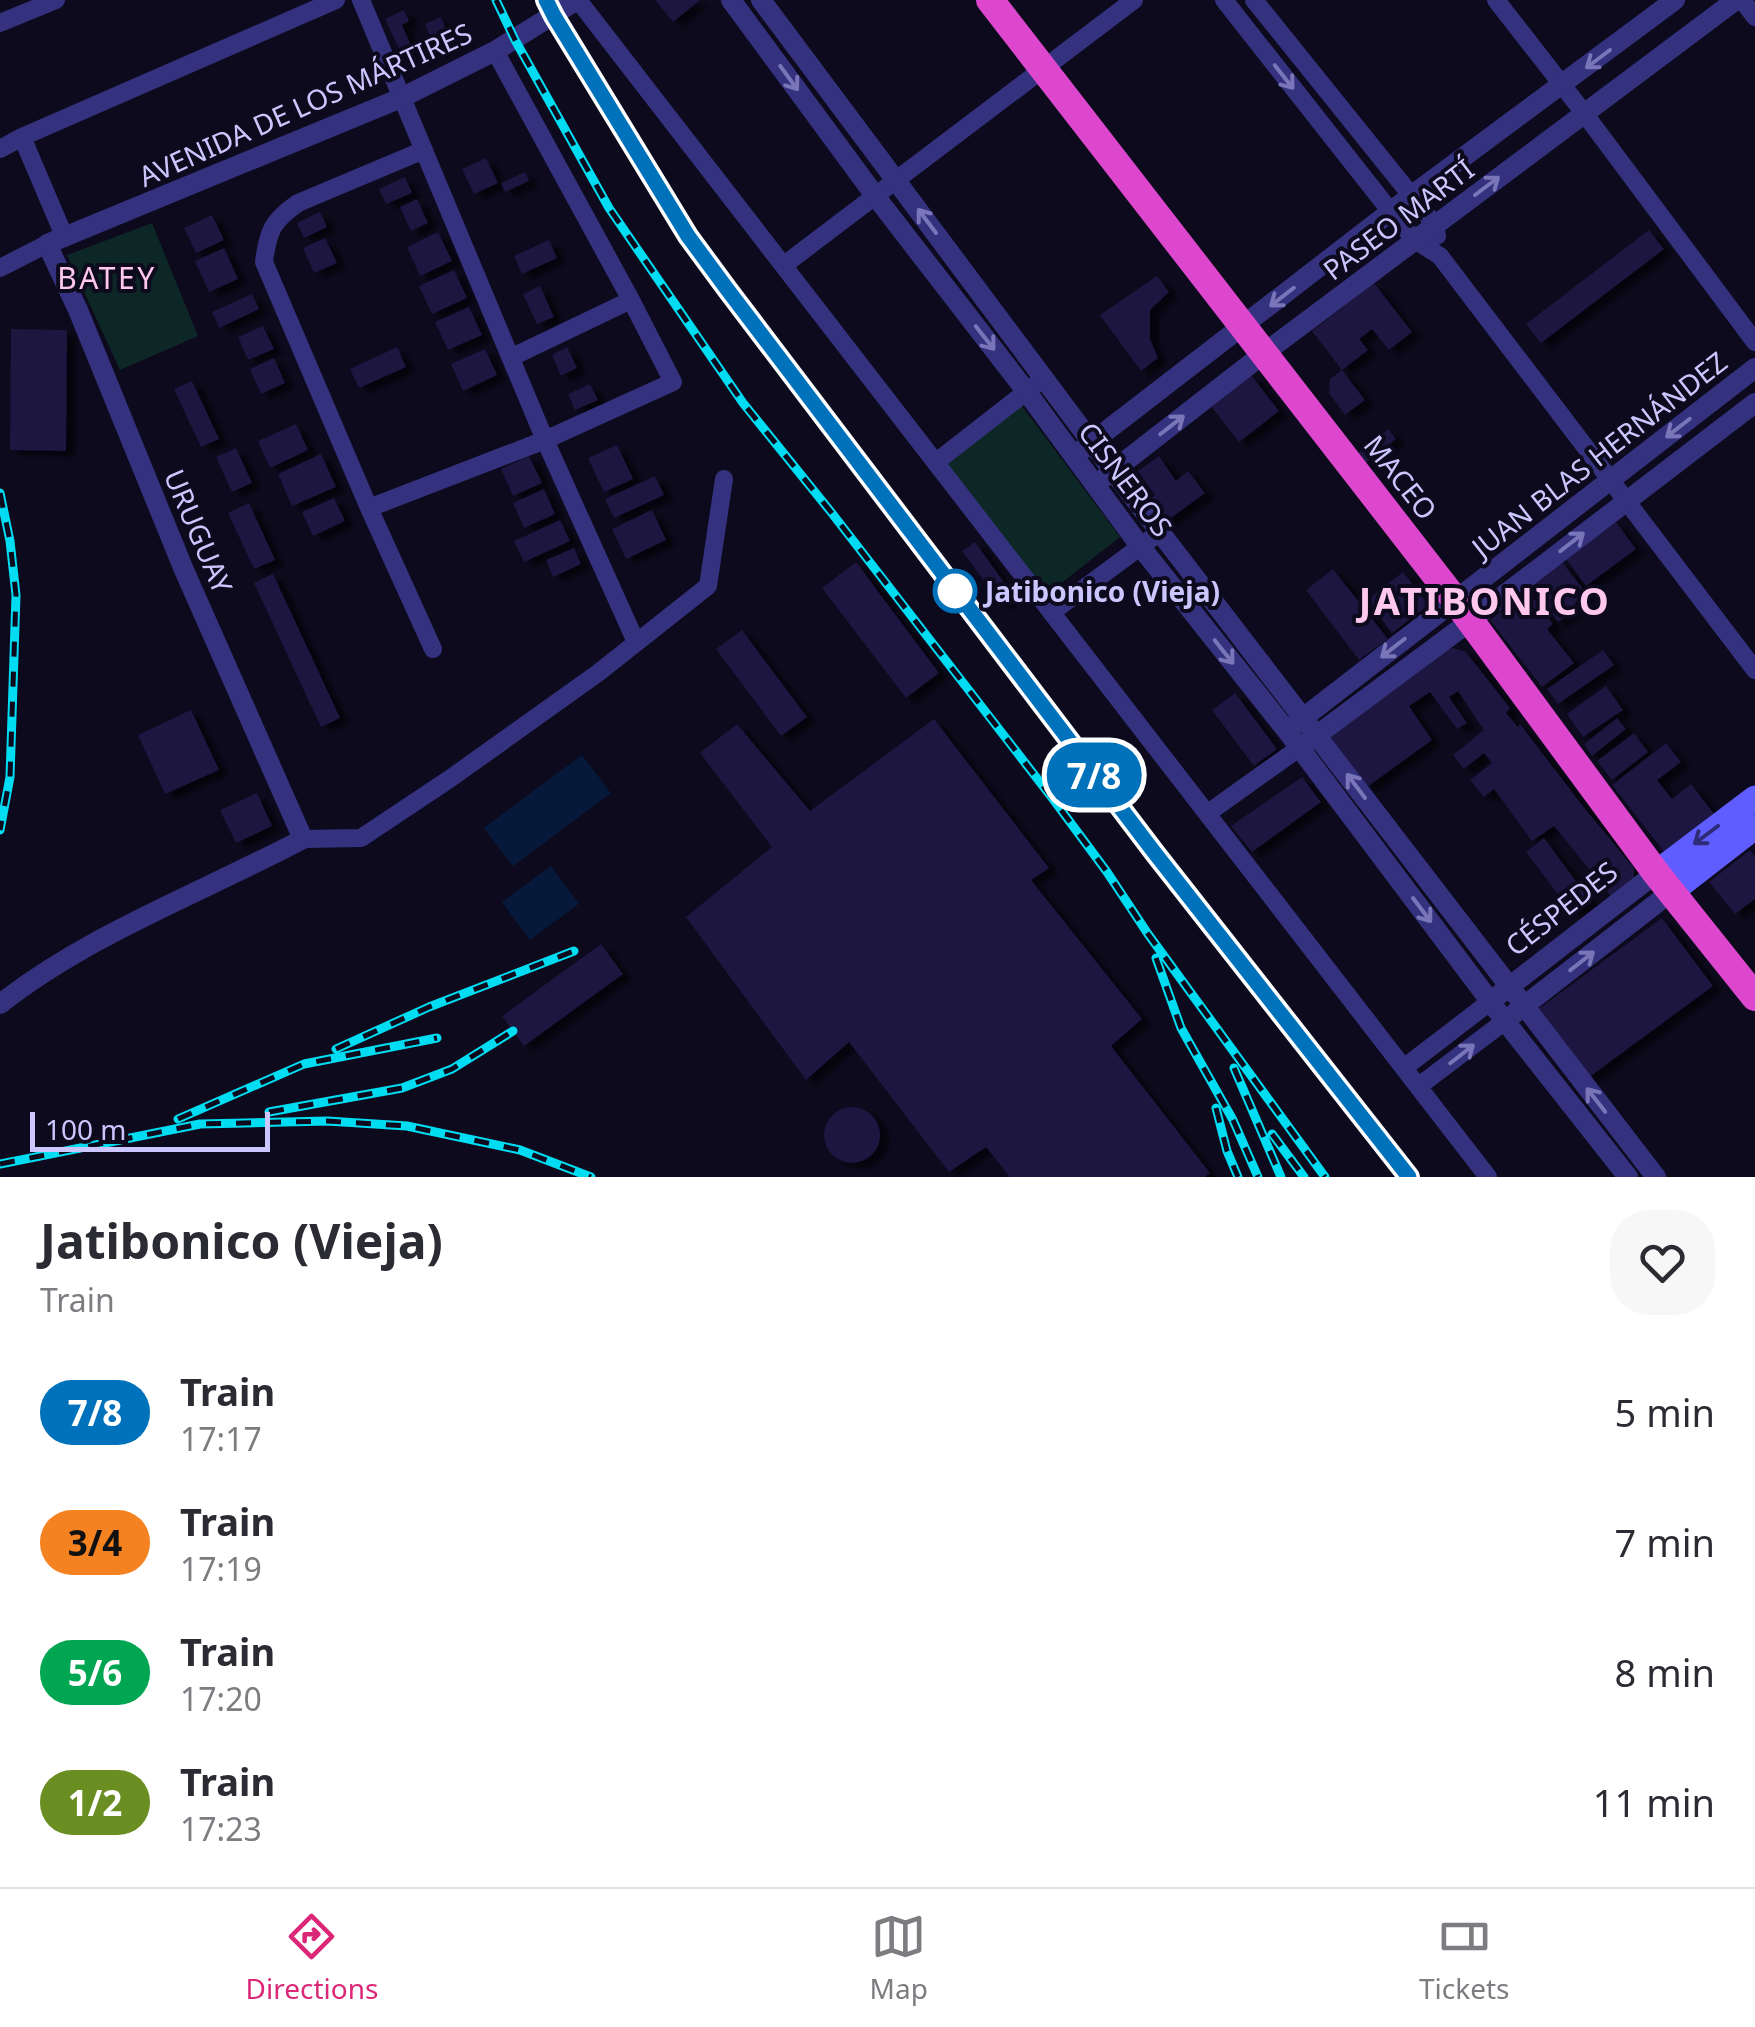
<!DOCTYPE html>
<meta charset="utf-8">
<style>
:root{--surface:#fff;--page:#f7f7f7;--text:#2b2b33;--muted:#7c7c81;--line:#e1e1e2;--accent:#db2777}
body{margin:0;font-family:"Noto Sans",sans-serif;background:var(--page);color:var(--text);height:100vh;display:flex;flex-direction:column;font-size:38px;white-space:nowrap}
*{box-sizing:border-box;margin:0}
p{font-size:32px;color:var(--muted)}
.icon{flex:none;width:55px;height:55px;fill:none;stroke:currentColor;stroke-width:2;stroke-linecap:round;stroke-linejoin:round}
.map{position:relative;height:1177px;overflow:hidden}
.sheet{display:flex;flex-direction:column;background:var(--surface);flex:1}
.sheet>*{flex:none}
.badge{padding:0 20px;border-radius:32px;font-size:35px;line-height:65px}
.scale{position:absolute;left:30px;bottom:25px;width:240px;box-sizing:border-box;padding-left:10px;border:5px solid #ccc6ff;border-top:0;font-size:28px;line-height:35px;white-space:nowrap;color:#ccc6ff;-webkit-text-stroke:8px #0d0a1d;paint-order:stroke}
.map>.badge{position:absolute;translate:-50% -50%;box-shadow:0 0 0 5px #fff}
.round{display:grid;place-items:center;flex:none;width:105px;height:105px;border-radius:40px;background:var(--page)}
.overview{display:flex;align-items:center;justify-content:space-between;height:170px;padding:0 40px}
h1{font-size:48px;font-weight:700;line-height:75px}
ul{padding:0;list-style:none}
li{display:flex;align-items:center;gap:30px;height:130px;padding:0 40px}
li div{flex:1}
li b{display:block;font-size:38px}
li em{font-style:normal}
li .badge{min-width:110px;font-weight:700;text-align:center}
.menu{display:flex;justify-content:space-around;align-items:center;height:140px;border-top:2px solid var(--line);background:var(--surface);font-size:28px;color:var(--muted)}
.menu a{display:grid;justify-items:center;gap:5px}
.menu .current{color:var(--accent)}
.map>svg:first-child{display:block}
.green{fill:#0d2726}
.water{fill:#06193a}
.building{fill:#1d153f;filter:url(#shadow)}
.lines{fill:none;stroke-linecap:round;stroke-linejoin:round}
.minor{stroke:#34327f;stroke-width:18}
.tertiary{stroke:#34327f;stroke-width:20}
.secondary{stroke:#5f5dff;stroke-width:25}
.trunk{stroke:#dc47ce;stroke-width:28}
.rail-casing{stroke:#00dcf1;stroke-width:9}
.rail{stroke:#0d0a1d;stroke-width:5;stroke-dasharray:15;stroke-linecap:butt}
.oneway{stroke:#7875b9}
.oneway2{stroke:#2e2b77}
.line-casing{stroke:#fff;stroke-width:22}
.line{stroke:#0072bc;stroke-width:15}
.stop-dot{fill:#fff;stroke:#0072bc;stroke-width:5}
.labels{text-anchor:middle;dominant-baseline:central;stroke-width:8;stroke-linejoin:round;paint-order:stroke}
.street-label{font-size:28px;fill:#ccc6ff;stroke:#0d0a1d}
.stop-label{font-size:28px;font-weight:bold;fill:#ccc6ff;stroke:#0d0a1d;text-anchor:start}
.neighbourhood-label{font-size:30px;letter-spacing:2.5px;fill:#ffc8ec;stroke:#0d0a1d}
.district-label{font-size:38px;font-weight:bold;letter-spacing:2.5px;fill:#ffc8ec;stroke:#0d0a1d}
</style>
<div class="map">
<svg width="1755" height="1177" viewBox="0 0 1755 1177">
<defs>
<filter id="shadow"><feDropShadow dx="9" dy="5.5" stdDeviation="2.5" flood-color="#0009"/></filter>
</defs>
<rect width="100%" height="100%" fill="#0d0a1d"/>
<path class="green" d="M152 223 198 336 120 370 67 255Z
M1022 406 1120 537 1046 595 943 463Z"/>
<path class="water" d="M582 755 611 793 513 866 484 828Z
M551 866 579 904 530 940 502 902Z"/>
<path class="building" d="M655 0H700L673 22Z
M404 10 409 21 402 25 413 50 402 55 385 19Z
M441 17 452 44 436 51 425 24Z
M486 158 498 183 474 194 462 169Z
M525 172 529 181 505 192 501 183Z
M405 177 412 193 386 204 379 189Z
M417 199 428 223 411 231 400 207Z
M320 212 327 227 304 238 297 223Z
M212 215 224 240 196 253 184 228Z
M1649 230 1664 249 1541 343 1526 324Z
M438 232 452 261 420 276 407 247Z
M325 238 337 263 314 273 303 248Z
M549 240 557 258 522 274 514 256Z
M224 248 238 279 209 292 195 261Z
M454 270 467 298 432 314 419 286Z
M1157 276 1169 292 1150 310V339L1158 358 1141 371 1100 315Z
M1374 283 1412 332 1389 350 1372 329 1359 339 1368 350 1342 370 1312 331Z
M540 286 554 317 537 324 523 294Z
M252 294 259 309 219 328 212 312Z
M469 307 482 335 448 350 435 322Z
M263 326 274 349 248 360 238 337Z
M11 329 67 330 66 451 10 450Z
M397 347 406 367 359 388 350 369Z
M567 347 577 368 561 376 552 355Z
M485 349 497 375 463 391 451 364Z
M274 358 285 383 261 394 250 369Z
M1342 370 1365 400 1345 415 1329 393 1330 379Z
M1251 375 1279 411 1239 442 1211 406Z
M192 381 219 439 201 447 174 389Z
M590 384 598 400 575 410 568 394Z
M296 424 308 450 270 468 258 441Z
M1388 429 1396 439 1366 463 1358 453Z
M617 445 633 479 604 492 588 458Z
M236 448 252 483 232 492 216 457Z
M321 454 336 487 292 506 278 474Z
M529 456 542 483 513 496 501 469Z
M1159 456 1176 481 1188 471 1205 493 1164 523 1148 501 1155 495 1138 471Z
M655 476 664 495 614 518 605 499Z
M544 489 555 514 524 528 513 503Z
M334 498 345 521 313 536 302 512Z
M249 503 275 560 254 569 228 513Z
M652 510 666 540 626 559 612 529Z
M560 520 570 541 524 562 514 541Z
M1616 522 1636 549 1586 586 1566 559Z
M975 542 1014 596 1002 605 962 551Z
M574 548 581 564 553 577 546 560Z
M856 562 939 673 906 698 822 588Z
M1562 562 1587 594 1575 603 1577 607 1558 622 1531 586Z
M1333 569 1388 639 1359 660 1306 590Z
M1403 572 1429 605 1392 633 1367 600Z
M273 574 340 718 321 727 254 583Z
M1528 591 1553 624 1547 629 1574 663 1542 687 1490 620Z
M742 630 807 717 781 736 716 649Z
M1453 648 1466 652 1510 708 1506 713 1518 727 1520 724 1582 805 1634 868V880L1611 896 1554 826 1532 841 1494 789 1484 797 1470 780 1492 763 1484 753 1464 769 1453 755 1484 730 1458 691 1449 697 1467 723 1457 729 1430 692 1409 706 1432 740 1367 787 1328 736 1449 649Z
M1603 650 1614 665 1558 704 1547 689Z
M1606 686 1623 710 1583 737 1567 714Z
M1235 693 1277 749 1254 766 1212 710Z
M191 710 219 770 165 794 138 735Z
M1617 718 1626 729 1592 756 1584 744Z
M934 719 1049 868 1031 880 1142 1019 1111 1046 1210 1173 1205 1177H1010L986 1147 949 1172 849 1042 806 1080 686 917 772 847 700 753 737 724 810 811Z
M1634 733 1648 752 1612 780 1597 761Z
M1666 743 1681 762 1657 780 1672 799 1691 784 1715 815 1665 853 1612 785Z
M1302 777 1321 802 1252 852 1231 826Z
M257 793 272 826 236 843 220 810Z
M1544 838 1590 900 1572 913 1526 852Z
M1750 850 1755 857V899L1735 914 1709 882Z
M1662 918 1713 986 1588 1078 1537 1010Z
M601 944 623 974 524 1046 502 1016Z
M824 1135a28 28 0 1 1 56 0a28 28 0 1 1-56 0Z"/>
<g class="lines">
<path class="minor" d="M361 0 545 440 636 642
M578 0 1488 1177
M1224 0 1391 212 1415 240 1440 256 1755 670
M1254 0 1435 225 1437 236
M1496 0 1584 113 1755 342
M1742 0 1755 17
M0 23 56 0
M22 137 65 238
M0 149 22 137 336 0
M424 150 298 203C272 221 268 231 264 262L369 508 433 649
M784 265 1134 0
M0 268 47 244
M512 357 631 300
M936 462 1044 378
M369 508 545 440 673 382 631 300 495 51
M1052 612 1160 532
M1208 813 1299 748
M303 839 361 838 451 778 598 673 708 586 724 479
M1405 1067 1491 1001
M1419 1086 1505 1021"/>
<path class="tertiary" d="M731 0 876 197 1026 391 1140 546 1287 731 1505 1021 1628 1177
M761 0 1113 471 1656 1177
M1083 449 1411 196 1675 0
M1105 477 1263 354 1736 0
M1294 725 1755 368
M1309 741 1457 631 1755 403
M1500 994 1656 873
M0 1004C91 933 201 893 303 839L184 570 78 310 47 244 401 98 495 51 577 0
M1515 1013 1671 892"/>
<path class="secondary" d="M1656 873 1755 798
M1671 892 1755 827"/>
<path class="trunk" d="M990 0 1455 600 1656 873 1755 997"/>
<defs>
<path id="rail" d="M496 0 515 40 609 208 743 403 831 512 1053 799 1107 872 1148 934 1325 1177
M546 0 553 16 688 236 1154 853 1410 1177
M0 493 10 541 16 595 10 777 0 830
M1156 958 1181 1028 1233 1120 1258 1177
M336 1049 429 1007 574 951
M1234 1068 1281 1177
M1216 1108 1227 1151 1238 1177
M269 1112 402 1088 452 1069 513 1031
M178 1119 304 1064 437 1038
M1272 1134 1304 1177
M0 1164 200 1124 327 1121 407 1126 520 1150 591 1177"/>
</defs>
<use href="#rail" class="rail-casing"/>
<use href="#rail" class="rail"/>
</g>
<defs><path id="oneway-shaft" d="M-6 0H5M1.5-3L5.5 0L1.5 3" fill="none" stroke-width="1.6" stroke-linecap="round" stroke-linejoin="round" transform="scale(2.5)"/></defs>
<g class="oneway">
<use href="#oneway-shaft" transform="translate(1598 59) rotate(143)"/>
<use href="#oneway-shaft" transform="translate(1284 77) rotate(52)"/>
<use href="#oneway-shaft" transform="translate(789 78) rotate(54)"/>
<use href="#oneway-shaft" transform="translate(1487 186) rotate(-37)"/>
<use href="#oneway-shaft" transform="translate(927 221) rotate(-127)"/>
<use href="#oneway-shaft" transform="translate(1282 297) rotate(142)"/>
<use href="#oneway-shaft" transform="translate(985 338) rotate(52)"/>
<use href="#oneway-shaft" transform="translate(1172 425) rotate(-38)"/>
<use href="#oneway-shaft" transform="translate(1678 428) rotate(142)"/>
<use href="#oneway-shaft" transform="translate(1572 542) rotate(-38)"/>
<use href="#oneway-shaft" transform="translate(1393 648) rotate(142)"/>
<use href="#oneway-shaft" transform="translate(1224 652) rotate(52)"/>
<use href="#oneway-shaft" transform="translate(1356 786) rotate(-127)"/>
<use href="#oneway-shaft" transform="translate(1422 910) rotate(53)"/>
<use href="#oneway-shaft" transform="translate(1582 961) rotate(-38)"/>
<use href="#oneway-shaft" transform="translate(1462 1054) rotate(-38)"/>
<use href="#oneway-shaft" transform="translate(1596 1100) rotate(-128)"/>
</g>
<use class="oneway2" href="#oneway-shaft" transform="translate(1706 835) rotate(143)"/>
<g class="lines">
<defs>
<path id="line" d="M546 0 554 16 688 236 727 289 1154 852 1409 1177"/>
</defs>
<use href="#line" class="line-casing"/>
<use href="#line" class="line"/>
</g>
<circle class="stop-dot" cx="955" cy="591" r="20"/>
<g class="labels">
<g class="street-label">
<text transform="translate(305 104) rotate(-24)">AVENIDA DE LOS MÁRTIRES</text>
<text transform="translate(1398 219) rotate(-37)">PASEO MARTÍ</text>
<text transform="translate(1599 454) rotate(-38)">JUAN BLAS HERNÁNDEZ</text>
<text transform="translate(1401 477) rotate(52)">MACEO</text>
<text transform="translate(1126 479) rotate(53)">CISNEROS</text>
<text transform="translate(199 531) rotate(67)">URUGUAY</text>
<text transform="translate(1561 908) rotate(-38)">CÉSPEDES</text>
</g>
<g class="stop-label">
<text x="985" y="591">Jatibonico (Vieja)</text>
</g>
<g class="neighbourhood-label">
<text x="107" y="277">BATEY</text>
</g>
<g class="district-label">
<text x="1485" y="600">JATIBONICO</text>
</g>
</g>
</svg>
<div class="scale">100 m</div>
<b class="badge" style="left:1094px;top:775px;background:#0072bc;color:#fff">7/8</b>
</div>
<section class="sheet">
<div class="overview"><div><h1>Jatibonico (Vieja)</h1><p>Train</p></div><a class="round"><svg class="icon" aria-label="heart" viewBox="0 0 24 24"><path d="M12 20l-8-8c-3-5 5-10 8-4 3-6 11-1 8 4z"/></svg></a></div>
<ul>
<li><span class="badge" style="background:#0072bc;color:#fff">7/8</span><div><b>Train</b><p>17:17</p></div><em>5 min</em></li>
<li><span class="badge" style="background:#f58220;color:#111">3/4</span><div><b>Train</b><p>17:19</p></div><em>7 min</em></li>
<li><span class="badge" style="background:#00a651;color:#fff">5/6</span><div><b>Train</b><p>17:20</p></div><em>8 min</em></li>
<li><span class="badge" style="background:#6b8e23;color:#fff">1/2</span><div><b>Train</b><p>17:23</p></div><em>11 min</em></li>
</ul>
</section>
<nav class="menu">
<a class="current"><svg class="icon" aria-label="directions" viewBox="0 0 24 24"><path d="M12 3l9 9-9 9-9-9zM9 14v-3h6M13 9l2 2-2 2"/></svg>Directions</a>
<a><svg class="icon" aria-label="map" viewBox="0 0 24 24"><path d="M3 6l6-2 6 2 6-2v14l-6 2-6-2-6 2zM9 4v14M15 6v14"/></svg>Map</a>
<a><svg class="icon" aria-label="tickets" viewBox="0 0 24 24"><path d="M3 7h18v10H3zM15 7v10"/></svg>Tickets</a>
</nav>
